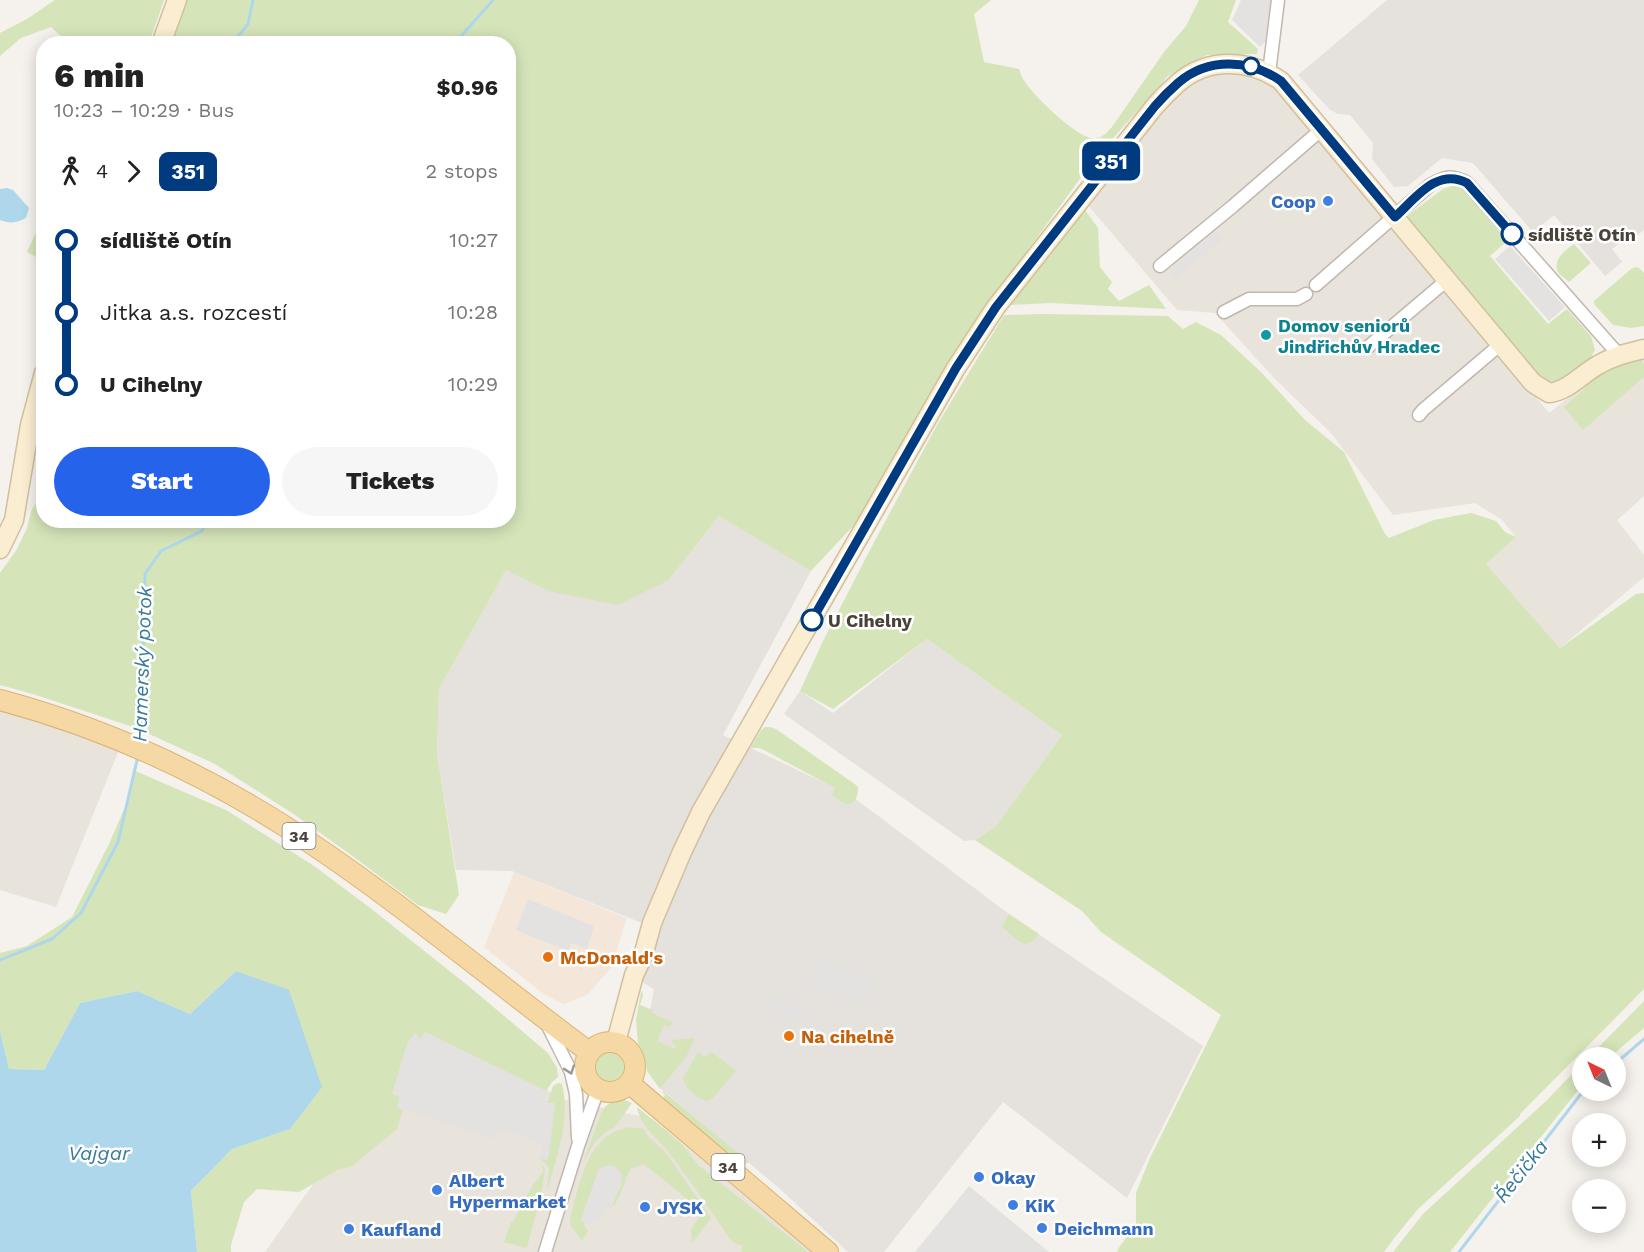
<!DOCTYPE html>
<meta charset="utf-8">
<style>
:root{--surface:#fff;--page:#f6f6f6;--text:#222;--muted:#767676;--accent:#2563eb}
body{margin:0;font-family:"Work Sans",sans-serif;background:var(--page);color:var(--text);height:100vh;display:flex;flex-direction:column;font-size:22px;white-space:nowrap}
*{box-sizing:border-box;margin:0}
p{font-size:20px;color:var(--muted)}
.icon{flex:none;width:33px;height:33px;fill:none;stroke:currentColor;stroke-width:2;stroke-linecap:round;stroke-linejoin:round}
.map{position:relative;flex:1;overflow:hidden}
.details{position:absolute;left:36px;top:36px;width:480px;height:492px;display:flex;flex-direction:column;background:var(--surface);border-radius:24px;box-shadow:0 3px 15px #0003}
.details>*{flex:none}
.badge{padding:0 12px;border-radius:9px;font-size:21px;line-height:39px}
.needle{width:39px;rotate:317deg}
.fabs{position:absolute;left:1572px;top:1047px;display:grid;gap:12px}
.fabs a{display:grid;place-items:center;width:54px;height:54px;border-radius:50%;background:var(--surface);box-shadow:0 3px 15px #0003;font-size:30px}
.map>.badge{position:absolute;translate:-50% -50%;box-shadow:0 0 0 3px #fff}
.legs{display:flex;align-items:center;gap:9px;height:66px;padding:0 18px;font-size:20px}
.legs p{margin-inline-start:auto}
.headline{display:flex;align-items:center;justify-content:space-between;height:102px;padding:0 18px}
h1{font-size:33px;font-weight:800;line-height:45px}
.button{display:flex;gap:12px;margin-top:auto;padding:12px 18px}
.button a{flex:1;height:69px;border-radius:36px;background:var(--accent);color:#fff;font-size:24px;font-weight:800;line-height:69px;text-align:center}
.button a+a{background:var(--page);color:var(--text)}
ul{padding:0 18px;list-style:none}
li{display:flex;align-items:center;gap:21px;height:72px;font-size:22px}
li i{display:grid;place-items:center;width:9px;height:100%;margin:0 8px;background:currentColor}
li i::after{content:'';width:15px;height:15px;margin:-8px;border:4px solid;border-radius:50%;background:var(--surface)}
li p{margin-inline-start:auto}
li:first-child i{background:linear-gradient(#0000 50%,currentColor 0)}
li:last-child i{background:linear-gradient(currentColor 50%,#0000 0)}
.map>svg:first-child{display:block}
.residential{fill:#e8e3db}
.commercial{fill:#f4e7da}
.industrial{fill:#e5e1dd}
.green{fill:#d5e5b9}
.parking{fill:#e4e2e0}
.water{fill:#afd7eb}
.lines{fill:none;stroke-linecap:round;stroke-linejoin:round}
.stream{stroke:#afd7eb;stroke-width:3}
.street-casing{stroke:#c0b8af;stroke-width:15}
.secondary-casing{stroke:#d0c0a0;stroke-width:21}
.primary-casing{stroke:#dab475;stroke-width:22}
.street{stroke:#fff;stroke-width:12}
.secondary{stroke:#faedd1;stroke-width:18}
.primary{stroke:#f6d8a4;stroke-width:20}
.oneway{stroke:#9b9793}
.line-1-casing{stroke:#fff;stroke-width:14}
.line-1{stroke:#003b80;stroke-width:9}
.stop-1-dot{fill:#fff;stroke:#003b80;stroke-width:3}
.shop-dot{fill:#3f7fe0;stroke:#fff;stroke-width:2}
.culture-dot{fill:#0f9aa8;stroke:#fff;stroke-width:2}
.food-dot{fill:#e8710a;stroke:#fff;stroke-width:2}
.labels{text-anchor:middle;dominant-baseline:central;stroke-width:5;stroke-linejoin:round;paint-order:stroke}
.shield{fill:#fff;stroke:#807b75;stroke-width:1.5}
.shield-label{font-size:16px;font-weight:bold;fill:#49423a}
.shop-label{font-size:18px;font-weight:bold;fill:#366cbe;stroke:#fff;text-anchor:start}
.stop-label{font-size:18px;font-weight:bold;fill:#49423a;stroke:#fff;text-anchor:start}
.culture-label{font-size:18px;font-weight:bold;fill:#0d838f;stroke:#fff;text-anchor:start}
.food-label{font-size:18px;font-weight:bold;fill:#c56008;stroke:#fff;text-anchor:start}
.water-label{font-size:20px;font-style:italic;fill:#387a9c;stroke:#fff}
</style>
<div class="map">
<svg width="1644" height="1252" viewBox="0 0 1644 1252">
<rect width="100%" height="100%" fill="#f5f1ec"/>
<path class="residential" d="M1247 72 1273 85 1444 284 1549 413 1603 370 1644 356V496L1617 520 1644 555V577L1560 648 1486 564 1516 537 1501 519 1475 503 1393 515 1331 433 1274 378 1215 313 1177 310 1087 204 1173 97 1205 75Z
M0 710 121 745 56 907 0 890Z
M423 1007 561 1099 653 1119 812 1252H265L385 1083Z"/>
<path class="commercial" d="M514 872 627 918 611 968 587 995 564 1004 545 995 484 947Z"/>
<path class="industrial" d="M1387 0H1644V230L1628 243 1624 239 1612 249 1622 262 1605 276 1554 215 1533 232 1473 163 1442 158 1408 186 1394 187 1372 159 1373 143 1350 115 1338 114 1330 110 1298 75Z
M719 516 811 571 723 735 849 794 1009 914 1203 1046 1127 1198 1003 1102 884 1252H848L779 1188 660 1088 644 1044 654 989 640 981 657 929 512 871 456 870 437 753 439 689 506 570 548 591 669 580Z
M927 639 1062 735 996 826 975 840 964 841 784 714 800 691 833 713Z"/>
<path class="green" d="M55 0H164L149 43H68L51 27 21 38 0 56V33L27 19Z
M183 0H991L974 14 984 62 1019 69C1021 74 1022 79 1025 82 1034 96 1077 138 1093 138 1102 139 1106 133 1112 127L1164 52 1186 26 1199 0H1236L1228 22 1258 49 1257 54 1207 55 1168 76 1093 161 978 318 854 525 811 571 719 516 669 580 618 605 548 591 506 570 439 689 437 753 459 895 446 914 418 905 347 852 295 815 215 764 136 728 36 695 0 685V573L17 549 27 528 32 509 36 503 43 502 44 520H508V44L168 43Z
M1455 185 1464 189 1507 241 1490 256 1548 324 1567 309 1591 336 1595 350 1588 363 1567 380 1550 382 1534 372 1407 218 1408 215 1443 189Z
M1085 210 1098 228 1100 267 1112 282 1108 289 1119 301 1149 285 1166 309 1051 303 1010 305Z
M43 217V261L27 252Z
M1574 244 1591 263 1569 282C1566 279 1560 275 1558 272 1552 259 1566 250 1574 244Z
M1635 267 1639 268 1644 273V326L1631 328 1613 325 1594 304V301L1631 269Z
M1042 314 1168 316 1183 329 1196 322 1221 335 1262 373 1305 420 1344 452 1385 534 1389 538 1434 520 1471 513 1496 521 1505 532 1516 537 1486 564 1560 648 1636 594 1644 593V989L1520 1114V1116L1418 1209 1395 1237 1384 1252H1117L1118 1249 1136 1224V1193L1150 1158 1221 1015 1101 932 1082 911 975 840 996 826 1062 735 927 639 833 709 800 691 823 641 871 548 937 425 1004 315Z
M1641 360 1644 364V377L1583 430 1564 407 1603 372 1623 364Z
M765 727H770L776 729 856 785 858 787C858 794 857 801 850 804H845L832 795 835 788 760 748H751V747L761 730Z
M133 770 226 810 314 866 369 907 471 988 548 1053 557 1068 558 1077 552 1082 546 1091 425 1032 392 1094 400 1097 397 1107 403 1110 397 1129 352 1166 337 1170 299 1192 257 1189 244 1202 231 1245V1252H197L191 1191 232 1149 290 1129 236 971 190 1014 137 991 80 1003 44 1070 9 1069 0 1031V953L27 946 72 917 109 844 125 807 131 790Z
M1009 914 1039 934C1024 955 1016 937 1002 927Z
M642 991 643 996 640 1005 653 1010 652 1013 672 1022 670 1027 664 1025 657 1041 674 1049 676 1045 672 1042V1040L695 1038 686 1057 660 1089 647 1071 645 1058 638 1043 636 1020 641 992Z
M1644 1001V1028L1610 1057H1589Z
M594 1067a15 15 0 1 1 30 0a15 15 0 1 1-30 0Z
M698 1052 705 1057 712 1052 736 1071 713 1098 707 1101C697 1099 685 1088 683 1078Z
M1582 1064V1085L1450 1252H1393L1423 1214 1546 1101Z
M558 1083 562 1084C571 1120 557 1156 547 1191L549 1168 547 1165 539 1158 547 1160 555 1103H547L553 1086Z
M663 1091 749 1162 739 1167 663 1098 665 1095 662 1092Z
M618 1099H622L632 1103 615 1127 606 1132 595 1142 583 1163 601 1113C605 1106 610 1101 618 1099Z
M637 1107 681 1143 698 1165 808 1252H741L743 1246 734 1243 730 1239C711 1211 692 1183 671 1155 660 1140 640 1127 637 1107Z
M629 1127 644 1129 647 1135 667 1154 711 1218 692 1243 691 1229 698 1219 697 1207 644 1164 630 1169 620 1195 614 1206 612 1205 622 1178 599 1169 581 1220 584 1222V1225L588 1231 582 1241 571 1226 570 1218C581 1182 586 1135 629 1127Z
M541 1164 545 1169 541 1196 527 1247 526 1248 504 1242 511 1222H513L533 1185 543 1172V1169Z"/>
<path class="parking" d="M1241 0H1271L1265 42 1260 47 1232 20Z
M1215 232 1222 240 1176 279 1169 271Z
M1510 246 1565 307 1549 321 1495 259Z
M528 899 594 926 587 949 571 943 568 951 516 930Z
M821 958 874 982 864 1006 810 982Z
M773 997 806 1013 801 1024 768 1008Z
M425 1032 546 1091 541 1099 547 1103H555L549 1154 547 1160 539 1158 543 1146 531 1139 498 1129 494 1139 397 1107 400 1097 392 1094 407 1044 415 1033 421 1039Z
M608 1165 615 1167 620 1172 622 1179 621 1185 610 1210 605 1208 600 1219 590 1225 581 1220 599 1169Z
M969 1186 1049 1252H915Z"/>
<path class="water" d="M7 188 13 190 29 208 26 218C16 223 10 224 0 220V189Z
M236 971 289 990 322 1087 290 1129 232 1149 191 1191 197 1252H0V1031L9 1069 44 1070 80 1003 137 991 190 1014Z"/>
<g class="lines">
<path class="stream" d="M232 44 248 24 253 0
M454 44 493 0
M141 741 145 574 161 551 202 531 207 520
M0 960 52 939 81 913 118 842 138 756
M1616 1063 1644 1039
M1459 1252 1584 1090"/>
<defs>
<path id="street" d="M1269 73 1278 0
M1160 266 1233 206 1322 129
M1316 285 1430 185C1444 177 1452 174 1467 183L1619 355
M1224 312 1249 299H1297L1306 294
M1368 347 1447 280
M1419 415 1423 410 1495 349
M547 1024 571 1072 576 1094 578 1138
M545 1252 578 1146 598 1089"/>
<path id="secondary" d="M161 44 177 0
M0 549 14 520 30 425 44 373
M616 1042 634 975 643 956 652 923 682 852 701 812 956 368 996 307 1155 106C1162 98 1170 90 1178 83 1208 57 1250 59 1281 81L1533 383 1549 393C1568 391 1582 374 1598 365 1613 356 1628 353 1644 349"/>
<path id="primary" d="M0 700C101 727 198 771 286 827 392 895 488 977 589 1052
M585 1067a25 25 0 1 1 50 0a25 25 0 1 1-50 0Z
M629 1083 828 1252"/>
</defs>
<use href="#street" class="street-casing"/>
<use href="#secondary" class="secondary-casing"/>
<use href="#primary" class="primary-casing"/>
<use href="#street" class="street"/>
<use href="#secondary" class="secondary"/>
<use href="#primary" class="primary"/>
</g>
<defs><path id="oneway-chevron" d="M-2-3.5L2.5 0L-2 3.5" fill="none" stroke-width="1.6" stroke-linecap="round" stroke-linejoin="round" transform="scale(1.5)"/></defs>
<use class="oneway" href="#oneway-chevron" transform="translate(570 1070) rotate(71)"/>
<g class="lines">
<defs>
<path id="line-1" d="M812 620 956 368 996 307 1155 106C1162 98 1170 90 1178 83 1208 57 1250 59 1281 81L1395 217C1415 199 1437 167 1467 183L1512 234"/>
</defs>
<use href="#line-1" class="line-1-casing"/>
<use href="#line-1" class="line-1"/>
</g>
<g class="stop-1-dot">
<circle cx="1251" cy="66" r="8"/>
<circle cx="1512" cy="234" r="10"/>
<circle cx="812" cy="620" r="10"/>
</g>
<g class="shop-dot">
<circle cx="1328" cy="201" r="6"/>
<circle cx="979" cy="1177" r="6"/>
<circle cx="437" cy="1190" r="6"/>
<circle cx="1013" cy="1205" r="6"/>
<circle cx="645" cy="1207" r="6"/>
<circle cx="1042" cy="1228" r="6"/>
<circle cx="349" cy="1229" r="6"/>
</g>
<circle class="culture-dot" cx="1266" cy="335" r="6"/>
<g class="food-dot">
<circle cx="548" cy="957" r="6"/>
<circle cx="789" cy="1036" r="6"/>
</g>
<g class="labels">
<g class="shield">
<rect x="282.5" y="823" width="33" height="26" rx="4.5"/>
<rect x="711.5" y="1154" width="33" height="26" rx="4.5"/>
</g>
<g class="shield-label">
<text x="299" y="836">34</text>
<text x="728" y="1167">34</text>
</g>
<g class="shop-label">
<text x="1316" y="201" text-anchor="end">Coop</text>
<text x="991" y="1177">Okay</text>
<text x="449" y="1180">Albert<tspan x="449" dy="21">Hypermarket</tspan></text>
<text x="1025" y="1205">KiK</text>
<text x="657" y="1207">JYSK</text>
<text x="1054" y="1228">Deichmann</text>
<text x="361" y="1229">Kaufland</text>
</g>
<g class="stop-label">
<text x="1528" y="234">sídliště Otín</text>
<text x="828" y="620">U Cihelny</text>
</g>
<g class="culture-label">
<text x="1278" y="325">Domov seniorů<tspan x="1278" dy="21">Jindřichův Hradec</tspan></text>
</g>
<g class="food-label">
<text x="560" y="957">McDonald's</text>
<text x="801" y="1036">Na cihelně</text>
</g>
<g class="water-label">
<text transform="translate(142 664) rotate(-88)">Hamerský potok</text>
<text x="99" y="1153">Vajgar</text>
<text transform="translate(1521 1171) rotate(-52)">Řečička</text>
</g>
</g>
</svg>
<div class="fabs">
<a><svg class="needle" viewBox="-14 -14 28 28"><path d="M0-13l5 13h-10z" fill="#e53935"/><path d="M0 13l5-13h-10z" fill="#767676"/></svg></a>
<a>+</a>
<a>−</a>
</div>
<b class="badge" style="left:1111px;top:161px;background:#003b80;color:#fff">351</b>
<section class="details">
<div class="headline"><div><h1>6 min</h1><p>10:23 – 10:29 · Bus</p></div><b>$0.96</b></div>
<div class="legs"><svg class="icon" aria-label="walk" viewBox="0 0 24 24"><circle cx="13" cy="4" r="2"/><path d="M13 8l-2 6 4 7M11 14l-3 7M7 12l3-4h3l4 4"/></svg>4<svg class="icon" aria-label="forward" viewBox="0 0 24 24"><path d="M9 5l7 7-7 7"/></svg><b class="badge" style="background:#003b80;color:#fff">351</b><p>2 stops</p></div>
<ul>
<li><i style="color:#003b80"></i><b>sídliště Otín</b><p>10:27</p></li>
<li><i style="color:#003b80"></i><span>Jitka a.s. rozcestí</span><p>10:28</p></li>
<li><i style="color:#003b80"></i><b>U Cihelny</b><p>10:29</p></li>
</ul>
<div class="button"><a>Start</a><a>Tickets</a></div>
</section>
</div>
